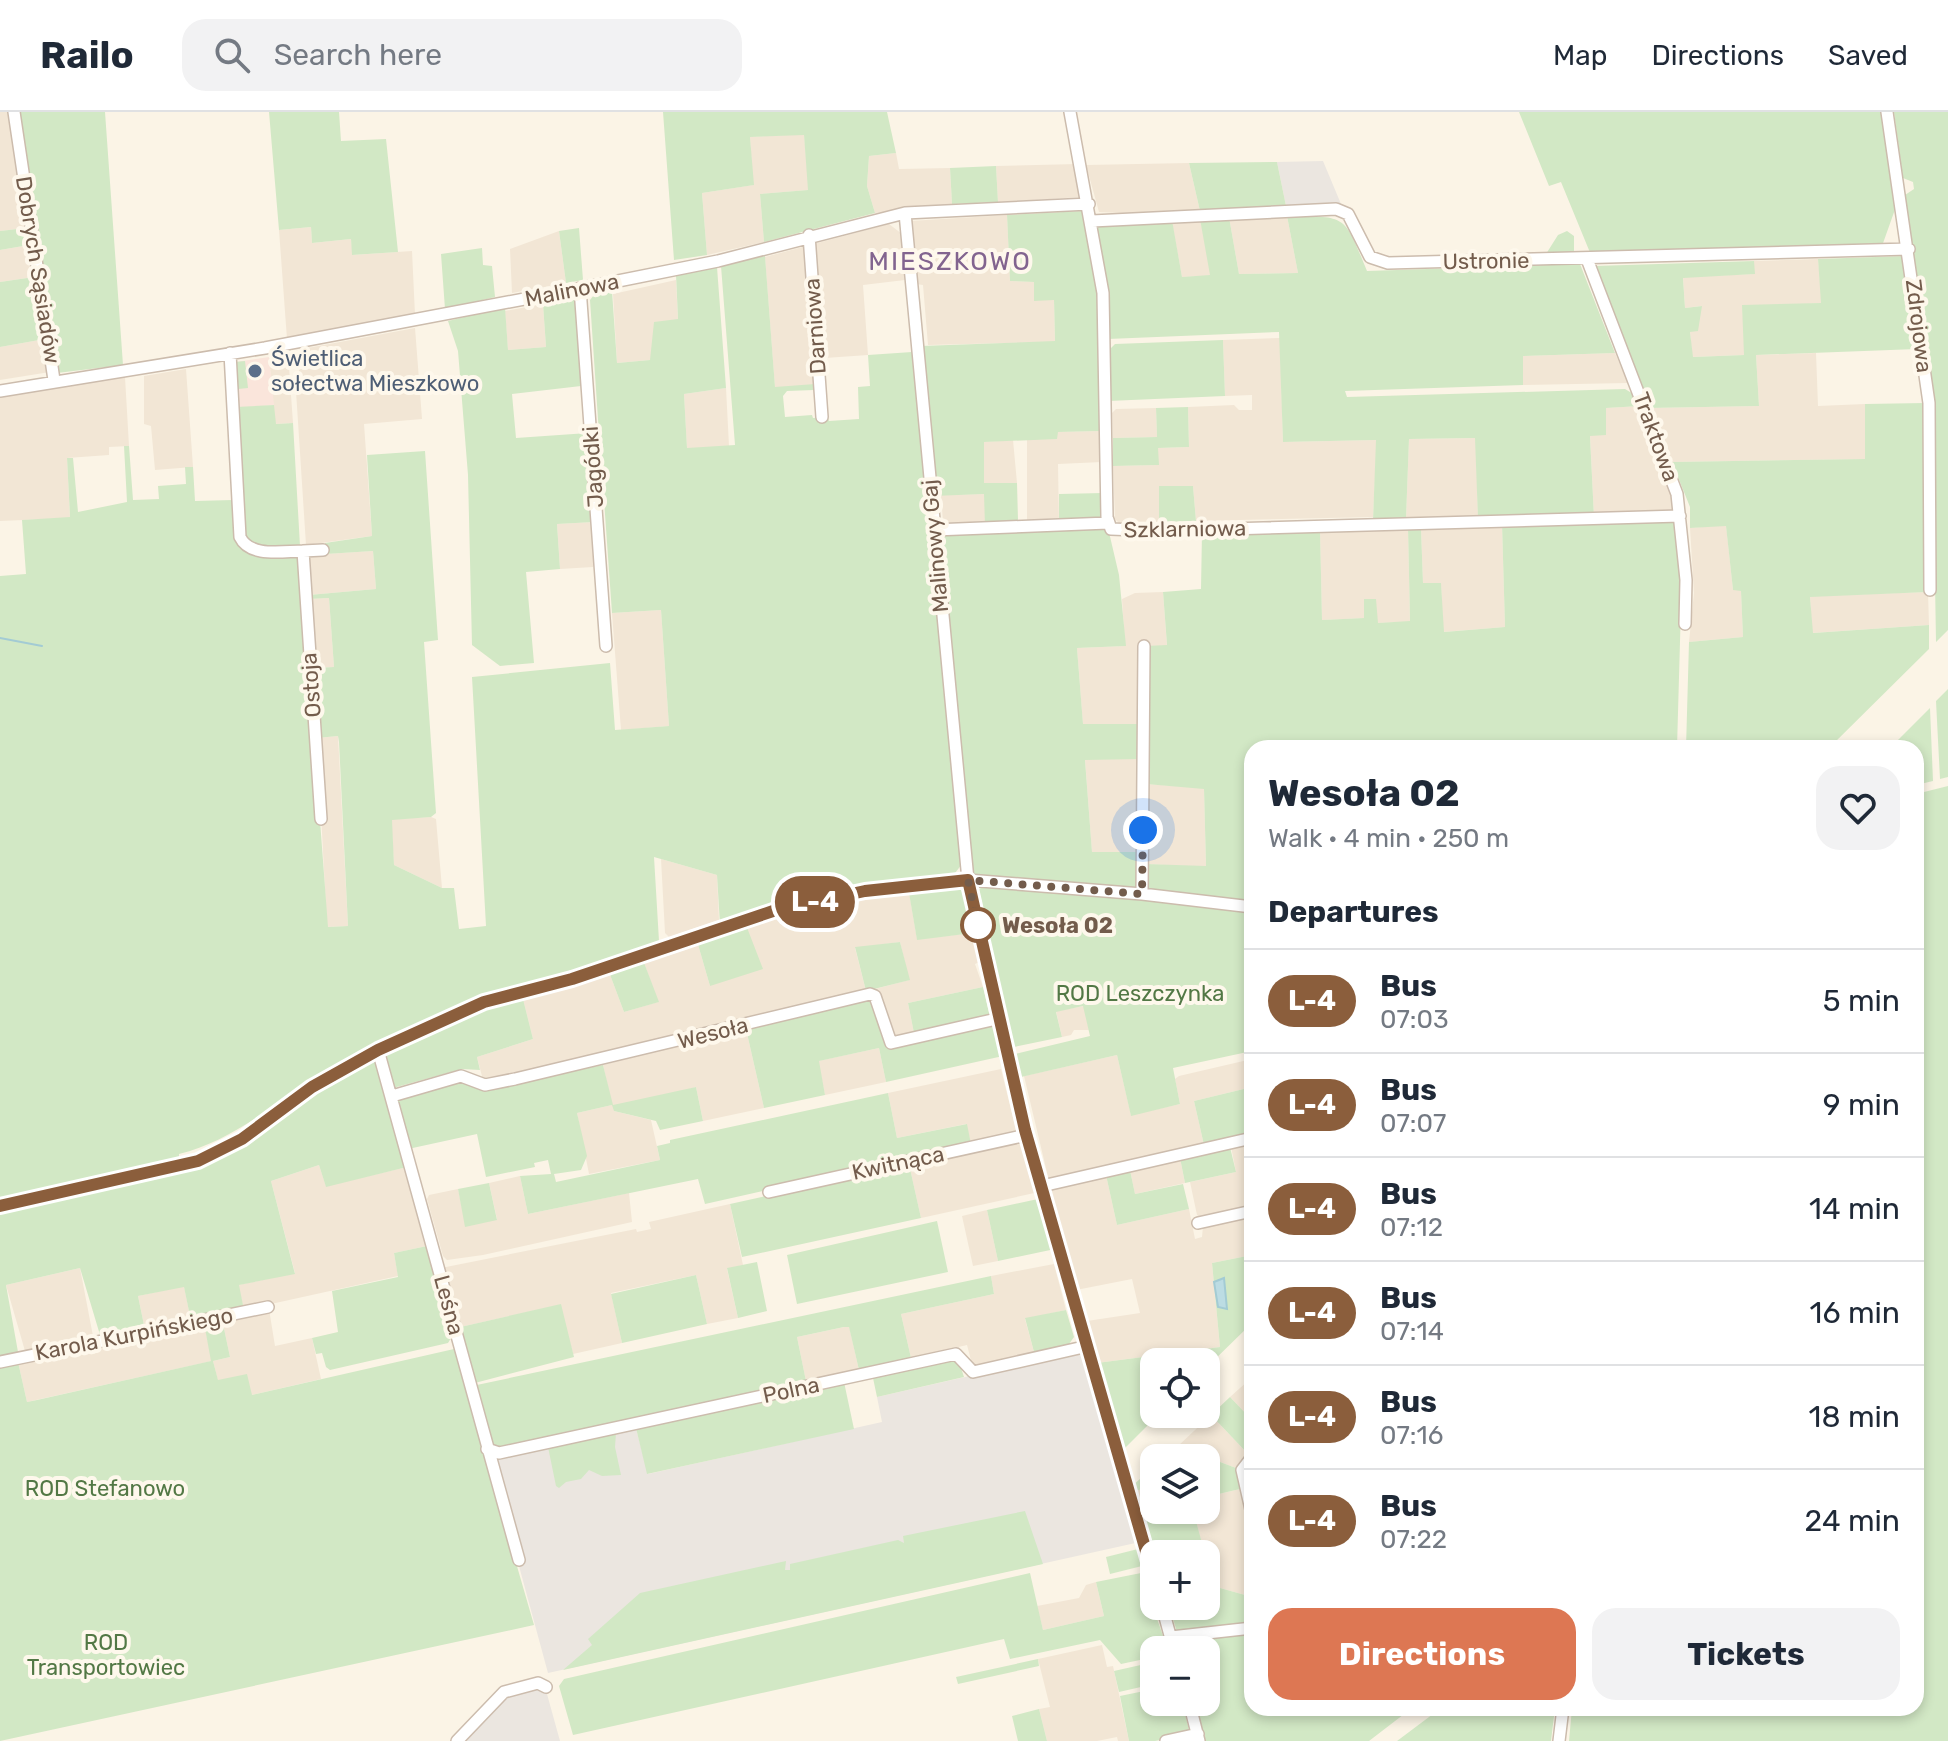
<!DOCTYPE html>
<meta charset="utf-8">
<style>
:root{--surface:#fff;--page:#f2f2f3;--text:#1f2937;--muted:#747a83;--line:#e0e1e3;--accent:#dd7753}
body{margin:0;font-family:Rubik,sans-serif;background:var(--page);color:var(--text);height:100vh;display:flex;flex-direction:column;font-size:30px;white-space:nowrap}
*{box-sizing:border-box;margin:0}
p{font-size:26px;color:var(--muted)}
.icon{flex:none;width:44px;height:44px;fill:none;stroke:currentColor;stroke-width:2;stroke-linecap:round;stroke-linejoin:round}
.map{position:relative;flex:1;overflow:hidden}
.sheet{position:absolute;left:1244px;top:628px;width:680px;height:976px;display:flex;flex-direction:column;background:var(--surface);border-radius:24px;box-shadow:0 4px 12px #0003}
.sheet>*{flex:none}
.badge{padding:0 16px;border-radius:26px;font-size:28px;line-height:52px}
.tools{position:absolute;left:1140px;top:1236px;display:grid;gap:16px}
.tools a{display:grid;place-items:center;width:80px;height:80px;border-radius:16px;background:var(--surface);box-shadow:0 4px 12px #0003;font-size:40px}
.you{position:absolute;width:40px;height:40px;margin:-20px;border:6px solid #fff;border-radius:50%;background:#1a73e8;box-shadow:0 0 0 12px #1a73e833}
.map>.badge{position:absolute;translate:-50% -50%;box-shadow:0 0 0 4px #fff}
h2{padding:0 24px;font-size:30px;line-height:72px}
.round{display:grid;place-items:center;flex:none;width:84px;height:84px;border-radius:24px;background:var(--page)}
.head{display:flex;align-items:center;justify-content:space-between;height:136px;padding:0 24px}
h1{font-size:38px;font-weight:700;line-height:60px}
.cta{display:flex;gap:16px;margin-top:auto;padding:16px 24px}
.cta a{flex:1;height:92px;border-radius:24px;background:var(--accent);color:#fff;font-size:32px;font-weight:700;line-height:92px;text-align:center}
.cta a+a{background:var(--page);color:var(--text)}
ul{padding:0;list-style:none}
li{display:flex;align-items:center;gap:24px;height:104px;padding:0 24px;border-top:2px solid var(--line)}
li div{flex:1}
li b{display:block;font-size:30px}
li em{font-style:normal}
li .badge{min-width:88px;font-weight:700;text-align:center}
header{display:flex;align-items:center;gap:48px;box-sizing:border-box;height:112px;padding:0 40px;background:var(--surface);border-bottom:2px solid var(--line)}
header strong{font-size:38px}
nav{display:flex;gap:44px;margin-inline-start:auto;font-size:28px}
.search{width:560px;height:72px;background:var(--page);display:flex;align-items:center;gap:20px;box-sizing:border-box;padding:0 28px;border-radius:24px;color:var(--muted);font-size:30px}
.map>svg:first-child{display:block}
.residential{fill:#f2e6d5}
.commercial{fill:#fae5db}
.industrial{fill:#ebe6e0}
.green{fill:#d2e8c5}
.water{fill:#bcdce3;stroke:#a3cbd4;stroke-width:2}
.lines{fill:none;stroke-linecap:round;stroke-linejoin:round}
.stream{stroke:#a3cbd4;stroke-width:2}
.minor-casing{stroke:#ccbcad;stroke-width:14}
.minor{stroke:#fff;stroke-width:11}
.line-casing{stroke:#fff;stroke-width:18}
.line{stroke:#8b5e3c;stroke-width:12}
.walk{stroke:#735c4c;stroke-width:8;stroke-dasharray:0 14.4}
.service-dot{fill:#5c6f8a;stroke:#fef8ec;stroke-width:3}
.stop-dot{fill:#fff;stroke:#8b5e3c;stroke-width:4}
.labels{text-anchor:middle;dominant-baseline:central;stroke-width:8;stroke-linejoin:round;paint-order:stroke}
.street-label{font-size:22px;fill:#735c4c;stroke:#fef8ec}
.service-label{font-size:22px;fill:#4e5e75;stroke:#fef8ec;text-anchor:start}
.stop-label{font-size:22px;font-weight:bold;fill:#735c4c;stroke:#fef8ec;text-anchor:start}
.park-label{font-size:22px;fill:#527845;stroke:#fef8ec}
.quarter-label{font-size:26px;letter-spacing:2px;fill:#82648f;stroke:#fef8ec}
</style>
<header>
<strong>Railo</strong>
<div class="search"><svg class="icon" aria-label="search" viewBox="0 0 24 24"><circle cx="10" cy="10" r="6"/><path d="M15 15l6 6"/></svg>Search here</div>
<nav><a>Map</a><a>Directions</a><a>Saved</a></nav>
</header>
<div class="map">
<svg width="1948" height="1629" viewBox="0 0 1948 1629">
<rect width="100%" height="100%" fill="#fbf4e6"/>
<path class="residential" d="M0 0H12L26 116 0 119Z
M804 22 809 78 760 82 764 130 707 143 702 81 753 73 750 25Z
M896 41 899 57 950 56 952 92 875 101 867 74 869 44Z
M1189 51 1200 99 1142 102 1099 100 1086 53Z
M1078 52 1082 85 998 90 996 54Z
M1007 103 1010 169 1034 170 1054 187 1055 230 928 233 923 173 916 172 910 109Z
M1287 104 1298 161 1239 162 1229 105Z
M1201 109 1211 164 1182 165 1172 111Z
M889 112 902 122 905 168 863 173 868 243 825 246 826 272 775 276 765 145Z
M311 115 312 131 351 127 353 143 412 139 415 203 287 227 279 118Z
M559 119 566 171 512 181 510 137Z
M29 133 34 165 0 170V138Z
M1818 147 1822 191 1793 193 1744 243 1692 245 1690 219 1701 194 1685 196 1683 165 1754 162V149Z
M676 168 678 208 650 248 617 251 613 182Z
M543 192 546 235 508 238 505 199Z
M415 216 422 307 364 312 372 424 306 433 296 279 302 237Z
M1280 226 1283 330 1377 328 1373 405 1196 409 1193 374 1159 375V410L1119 411 1115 407 1113 354 1158 353 1157 336 1189 335 1188 295 1234 293 1239 298H1252V283L1225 284 1223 228Z
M45 227 50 260 0 268V235Z
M288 241 293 311 275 312 269 245Z
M1615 241 1628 271 1523 273 1522 244Z
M1816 241 1818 294 1865 292 1866 347 1672 350 1649 296 1759 294 1756 243Z
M186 257 193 355 155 358 151 314 144 312V264Z
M125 265 129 334 109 335V343L67 346 70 406 0 409V285Z
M726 276 729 334 687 337 684 282Z
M1640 294 1669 368 1675 399 1594 405 1590 323H1606L1605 296Z
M1156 296 1157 325 1113 326 1112 301 1116 297Z
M1100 319 1102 350 1058 352 1059 412 1032 413 1027 408V327H1057V320Z
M1476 326 1478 407H1406L1409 327Z
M1013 328 1017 371 984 372V330Z
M985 382V414L948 415 943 410 941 383Z
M594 410 597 450 593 455 560 457 557 412Z
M1502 412 1505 515 1443 520 1441 472 1423 471 1421 417Z
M1726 413 1733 478H1741L1743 525 1689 530 1694 481 1690 416Z
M1408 416 1410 510 1377 511 1375 487H1365V506L1322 508 1320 417Z
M373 439 376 477 309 483 307 448 309 443Z
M1163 480 1167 534H1146L1140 612 1083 613 1077 536 1125 534 1122 487 1135 481Z
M1928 480 1929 513 1812 521 1810 484Z
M329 486 334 555 314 556 309 487Z
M661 498 669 614 621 618 612 501Z
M338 624 348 814 327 815 317 626Z
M1085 647H1140L1139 740 1092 741Z
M1146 672 1204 676 1206 755 1146 752Z
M431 705 436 707 442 776 394 753 391 707Z
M661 747 717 763 719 808 669 825 665 821Z
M909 780 917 827 973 821 982 849 975 852 983 875 908 891 914 921 890 926 875 877 909 868 900 830 855 836 866 879 491 969 483 968 477 945 533 927 522 883 609 860 624 900 658 890 643 848 697 829 710 874 746 813 854 788Z
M1084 894 1089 918H1074L1071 923 1062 925 1056 899Z
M746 917 764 996 703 1009 696 975 614 999 651 1008 660 1048 589 1062 577 1001 612 993 603 953Z
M879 936 886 970 825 983 818 949Z
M1117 943 1131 1003 1180 992 1175 967 1179 964 1252 947V975L1194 989 1204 1033 1049 1069 1024 964Z
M1001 957 1017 1022 971 1032 966 1012 897 1026 888 981Z
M1024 1027 1039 1080 921 1106 909 1052Z
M1252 1030V1096L1201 1106 1197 1103 1190 1070 1236 1060 1231 1035Z
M1180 1046 1185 1071 1135 1082 1130 1058Z
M319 1053 326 1074 407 1055 427 1134 394 1141 398 1164 244 1198 238 1173 295 1161 271 1069Z
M1106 1063 1117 1113 1189 1097 1195 1127 1202 1125 1203 1114 1250 1104 1252 1143 1212 1151 1220 1235 1097 1251 1087 1209 1140 1201 1132 1167 1076 1178 1048 1076Z
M520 1064 528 1102 629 1081 632 1110 483 1143 447 1148 443 1144 427 1087 429 1083 458 1077 466 1114 497 1107 489 1071Z
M730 1092 743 1153 727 1157 738 1206 707 1212 696 1163 611 1181 622 1231 573 1242 560 1193 456 1216 441 1156 636 1117 637 1120 651 1117 649 1110Z
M987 1098 998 1149 973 1154 962 1104Z
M1054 1152 1066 1198 1025 1207 1034 1240 973 1256 967 1233 911 1246 901 1202 994 1182 991 1164Z
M80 1156 93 1224 25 1239 6 1173Z
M184 1174 191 1209 145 1218 138 1184Z
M269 1197 275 1234 312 1226 321 1267 252 1283 218 1269 213 1249 230 1245 222 1207Z
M204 1211 212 1249 27 1290 18 1250Z
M849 1214 859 1258 806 1269 797 1225Z
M1249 1268 1252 1271V1308L1230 1285Z
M1211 1303 1248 1342 1236 1356 1178 1334Z
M1154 1374V1398H1185L1144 1409 1135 1379Z
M1240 1377 1252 1422V1485L1213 1474 1193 1398H1206V1385Z
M1096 1470 1104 1504 1043 1518 1037 1494 1079 1486 1086 1473Z
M1102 1533 1107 1555 1113 1554 1129 1629H1118L1117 1625 1097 1629H1047L1039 1597 1050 1595 1038 1547Z"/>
<path class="commercial" d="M269 245 274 293 239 296 235 250Z"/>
<path class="industrial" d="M1323 49 1341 92 1286 94 1277 50Z
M1079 1239 1087 1244 1140 1430 548 1561 519 1454 524 1452 493 1347 636 1316 648 1362 882 1310 877 1285Z
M540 1577 547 1582 560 1629H466L508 1584Z"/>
<path class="green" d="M18 0H105L123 253 57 261Z
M269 0H339L341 29 386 27 398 140 352 143 351 127 312 131 311 115 279 118Z
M663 0H887L896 41 869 44 867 74 875 101 764 130 760 82 808 78 804 23 750 25 754 73 702 81 707 143 674 148Z
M1519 0H1884L1898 89 1882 134 1591 143 1561 70 1549 74Z
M1894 0H1948V518L1936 530 1932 290 1905 83 1914 77 1913 70 1903 66Z
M1277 50 1286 94 1200 99 1189 51Z
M996 54 998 90 952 92 950 56Z
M1083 99 1087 103 1101 203 1097 207 1100 212V319L1058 320 1057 327 984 330V371H1017L1018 408 1013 413 985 414 984 382 933 384 921 234 1055 229 1054 188 1034 189V170L1010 169 1007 103Z
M1287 104C1349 104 1344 104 1367 159L1580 152 1615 241 1523 244V273L1345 279 1347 285 1625 277 1635 283 1640 294 1606 296V323L1590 324 1594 405 1478 407 1475 326 1409 327 1406 407 1373 408 1376 328 1283 330 1279 220 1108 227 1096 120 1098 114 1172 108 1182 165 1210 163 1200 107 1229 105 1239 162 1298 161Z
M26 116 29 133 0 138V119Z
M579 116 583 168 566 171 559 119Z
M1567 119 1574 124V140L1546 142 1558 123Z
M482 136 483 153 492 154 495 185 445 197 441 142Z
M765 144 775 275 815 272 814 278 787 279 783 284 785 305 812 303 813 306 828 305 829 309 859 307 858 275 870 274 868 243 912 240 962 752 952 765 809 784V788L720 813 717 763 654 745 659 829 632 838V843C538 873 443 900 355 943 295 972 244 1026 179 1042V1051L0 1090V464L26 462 22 408 70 405 67 346H73L78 400 127 390 124 334H129L133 388 159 387 158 374 186 372 185 355H193L195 389 233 388 236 430 244 438 300 443 328 815 348 814 339 630 338 624 317 626 314 556 334 555 329 486 309 487V483L376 477 373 439 326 442 325 431 372 424 367 343 425 339 438 528 424 530 436 701 431 705 392 708 394 753 442 776H454L459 817 486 814 472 565 610 551 615 618 669 614 661 498 612 501 603 374H597L599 322 590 188 594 183 612 179 617 251 650 248 654 210 678 207 676 163 717 155 726 276 684 282 687 336 735 333 721 154Z
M1905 144 1917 237 1756 243 1759 294 1649 296 1595 154 1754 149 1755 162 1683 166 1685 196 1702 194 1698 219 1690 220 1693 245 1744 243 1742 193 1821 191 1818 147Z
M34 165 45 227 0 235V170Z
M574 185 578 190 584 270 581 274 512 282 516 326 588 321 594 410 557 412 560 457 526 460 534 551 500 554 472 533 468 363 458 239 448 209 505 195 508 238 546 235 543 192Z
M1223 228 1225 284 1108 289V239L1115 232Z
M245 249 248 276 238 277 235 250Z
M1925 291 1928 480 1810 485 1813 521 1929 513V537L1829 636H1686L1689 530 1743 525 1741 479 1733 478 1726 414 1690 416V395L1672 350 1865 347V292Z
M274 293 276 312 293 311 300 434C281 437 254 441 243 422L236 295Z
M1188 295 1189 335 1158 336 1159 353 1113 354V326L1157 325 1156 296Z
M1159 374H1193L1196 409 1159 410Z
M1103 381V407L1059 412V382Z
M1677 409 1681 494 1677 636H1252V792L1148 777 1146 752 1206 754 1204 677 1146 672V534L1167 533 1163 480 1201 477 1202 420 1320 417 1322 508 1364 506V487H1376L1378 511 1410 509 1408 416 1421 417 1423 471H1441L1444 520 1505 515 1502 412Z
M1108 416 1119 463 1126 534 1077 536 1083 612H1140V647L1085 648 1092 740H1139V774L1136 777 972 764 938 427 945 420Z
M1948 577V665L1940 667 1936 589Z
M1930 596 1933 669 1916 673V636H1890Z
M1948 674V1629H1569L1572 1596H1916V682Z
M983 773 1113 782 1252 799V939L1173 956 1180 992 1131 1004 1117 943 1021 965 1015 942 1090 924 1083 894 1056 900 1062 925 1014 935 979 778Z
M962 774 966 779 973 821 917 828 909 781Z
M746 813 763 857 710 874 697 829Z
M900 830 910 868 866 879 855 835Z
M643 848 659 890 624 900 609 860Z
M983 875 990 905 914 921 908 891Z
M522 883 533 927 477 945 480 958 462 957 393 976 384 940 474 898Z
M871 885 885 934 996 912 1003 944 886 970 879 936 819 949 825 983 764 996 746 917Z
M372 946 379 949 407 1055 326 1075 319 1053 271 1069 295 1162 239 1173 244 1198 191 1209 184 1175 138 1184 145 1218 135 1221 133 1215 100 1223 80 1156 6 1173 18 1240 0 1244V1097L183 1056 257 1021 343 960Z
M603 953 613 993 696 975 703 1009 660 1018 656 1009 614 999 612 993 577 1001 587 1044 581 1058 554 1062 556 1070 660 1048 657 1034 670 1031V1028L888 981 897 1026 967 1012 971 1032 705 1092 698 1067 528 1102 520 1064 551 1062 548 1048 534 1051 535 1055 486 1065 477 1022 408 1037 396 989 461 968 485 977Z
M1252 975V1022L1204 1033 1194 989Z
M1230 1035 1236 1060 1185 1071 1180 1046Z
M909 1052 921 1106 742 1145 730 1092Z
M1130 1058 1135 1082 1183 1072 1189 1097 1117 1113 1106 1063Z
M489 1071 497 1108 465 1115 458 1077Z
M1038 1087 1042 1089 1055 1137 998 1149 987 1098Z
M937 1109 948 1160 797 1192 787 1143Z
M427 1134 451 1226 448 1231 330 1258 326 1255 322 1241 316 1242 312 1226 338 1220 332 1179 398 1165 394 1141Z
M1252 1143V1211L1206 1256V1250H1154V1302H1159L1123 1338 1097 1251 1220 1235 1212 1151Z
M757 1150 767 1199 738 1206 727 1156Z
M696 1163 707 1212 622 1231 611 1182Z
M991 1164 994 1182 901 1202 911 1246 859 1258 849 1215H844L797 1225 806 1269 497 1336 488 1331 472 1274Z
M561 1192 574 1245 471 1272 456 1216Z
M1066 1198 1074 1225 1069 1232 1034 1240 1025 1206Z
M222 1207 230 1245 213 1249 218 1268 247 1262 252 1283 454 1237 534 1513 0 1629V1254L18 1250 27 1290 37 1288 211 1249 204 1211Z
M953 1248 960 1253 964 1265 877 1285 873 1266Z
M844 1270 854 1317 647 1362 636 1316Z
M1230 1285 1252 1308V1339L1248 1342 1211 1303Z
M616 1321 615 1335 621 1363 602 1364 589 1358 581 1367 566 1370 559 1376 556 1374 548 1335Z
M1178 1334 1236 1356 1240 1377 1206 1385V1346H1164Z
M1154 1355V1374L1135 1379 1133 1373Z
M1185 1398H1193L1205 1442 1154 1445 1144 1409Z
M1025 1399 1043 1452 563 1558 592 1533 588 1527 640 1481 786 1449 785 1458H790V1452L898 1428 904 1431 903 1424Z
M1138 1437 1142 1454 1110 1462 1106 1445Z
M1206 1446 1213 1474 1252 1485V1513L1177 1520 1169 1494H1206Z
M1030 1461 1043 1518 1104 1504 1096 1470 1141 1461 1168 1538H1154V1545L1121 1552 1100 1528 1010 1547 1004 1527 573 1623 559 1574 564 1567Z
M1252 1520V1596H1412L1369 1629H1205L1194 1590H1206V1538H1180L1177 1530Z
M1038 1547 1039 1554 958 1572 956 1565Z
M1154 1550V1572L1119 1580 1114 1559Z
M1154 1577V1590H1182L1190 1622 1155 1629H1129L1120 1584Z
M1441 1596H1555L1551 1629H1397Z
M1039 1597 1047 1629H1018L1012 1604Z"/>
<path class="water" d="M1224 1166 1227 1197 1218 1195 1214 1170Z"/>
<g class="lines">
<path class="stream" d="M0 526 42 534"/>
<defs>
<path id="minor" d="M14 0 54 268
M1070 0 1103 181 1107 405 1111 417 1160 419 1680 404
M1887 0 1929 291 1930 478
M905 101 968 768 1025 1018 1154 1467
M1092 109 1336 97 1348 102 1370 145 1388 151 1909 137
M809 123 822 305
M1587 147 1677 382 1686 468 1685 512
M580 176 606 534
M230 241 240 425C250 446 283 439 303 439L321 707
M0 279 265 236 593 174 718 149 905 101 1089 92
M934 418 1108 411
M303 439 323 438
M1142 782 1144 534
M378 938 519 1448
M392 984 461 964 485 973 515 967 870 882 875 884 891 931 1001 906
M1042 1074 1252 1026
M769 1080 1027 1023
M0 1094 198 1049 242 1027 312 975 378 938 484 890 572 867 776 798 865 779 968 768 1142 782 1252 795
M1198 1111 1252 1099
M0 1250 268 1195
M487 1337 499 1341 956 1242 973 1260 1088 1234
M1252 1345 1242 1358 1252 1402
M1162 1494 1174 1538
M1171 1525 1252 1516
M1189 1590 1199 1629
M457 1629 504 1580 538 1571 546 1575
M1166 1629 1198 1622
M1559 1629 1563 1596"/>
</defs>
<use href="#minor" class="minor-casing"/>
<use href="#minor" class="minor"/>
</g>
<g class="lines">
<defs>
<path id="line" d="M0 1094 198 1049 242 1027 312 975 378 938 484 890 572 867 776 798 865 779 968 768 1025 1018 1154 1467"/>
</defs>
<use href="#line" class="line-casing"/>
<use href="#line" class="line"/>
<path class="walk" d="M978 813 968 768 1142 782 1143 718"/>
</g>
<circle class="service-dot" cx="255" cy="259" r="8"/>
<circle class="stop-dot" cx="978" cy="813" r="16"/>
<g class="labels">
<g class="street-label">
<text transform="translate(1486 149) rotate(-1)">Ustronie</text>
<text transform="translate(38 158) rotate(81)">Dobrych Sąsiadów</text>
<text transform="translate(572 178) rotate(-11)">Malinowa</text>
<text transform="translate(815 214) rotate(-94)">Darniowa</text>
<text transform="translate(1919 214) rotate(83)">Zdrojowa</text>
<text transform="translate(1656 325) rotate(70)">Traktowa</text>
<text transform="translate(593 355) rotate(-94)">Jagódki</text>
<text transform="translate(1185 417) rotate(-1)">Szklarniowa</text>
<text transform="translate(935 434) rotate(-95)">Malinowy Gaj</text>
<text transform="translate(311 573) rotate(-94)">Ostoja</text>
<text transform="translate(713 921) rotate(-14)">Wesoła</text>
<text transform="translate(898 1051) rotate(-12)">Kwitnąca</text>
<text transform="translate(449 1193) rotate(75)">Leśna</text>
<text transform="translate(134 1222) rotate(-11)">Karola Kurpińskiego</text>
<text transform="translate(791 1278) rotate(-12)">Polna</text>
</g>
<g class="service-label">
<text x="271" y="246">Świetlica<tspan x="271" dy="25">sołectwa Mieszkowo</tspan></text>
</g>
<g class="stop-label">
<text x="1002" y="813">Wesoła 02</text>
</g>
<g class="park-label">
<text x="1140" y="881">ROD Leszczynka</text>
<text x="105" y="1376">ROD Stefanowo</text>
<text x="106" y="1530">ROD<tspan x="106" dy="25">Transportowiec</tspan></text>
</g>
<g class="quarter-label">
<text x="950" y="149">MIESZKOWO</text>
</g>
</g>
</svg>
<div class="tools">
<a><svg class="icon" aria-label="locate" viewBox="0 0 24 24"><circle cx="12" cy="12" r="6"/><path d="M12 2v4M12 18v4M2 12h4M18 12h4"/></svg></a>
<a><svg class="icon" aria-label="layers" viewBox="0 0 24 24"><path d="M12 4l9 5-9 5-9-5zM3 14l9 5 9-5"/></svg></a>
<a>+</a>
<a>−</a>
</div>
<div class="you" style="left:1143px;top:718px"></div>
<b class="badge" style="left:815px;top:790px;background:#8b5e3c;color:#fff">L-4</b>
<section class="sheet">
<div class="head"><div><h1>Wesoła 02</h1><p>Walk · 4 min · 250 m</p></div><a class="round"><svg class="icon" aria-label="heart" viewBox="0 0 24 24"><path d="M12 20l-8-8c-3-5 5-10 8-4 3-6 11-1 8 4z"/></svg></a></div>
<h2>Departures</h2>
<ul>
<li><span class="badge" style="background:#8b5e3c;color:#fff">L-4</span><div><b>Bus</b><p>07:03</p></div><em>5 min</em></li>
<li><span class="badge" style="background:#8b5e3c;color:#fff">L-4</span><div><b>Bus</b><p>07:07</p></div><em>9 min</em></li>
<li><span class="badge" style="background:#8b5e3c;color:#fff">L-4</span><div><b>Bus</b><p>07:12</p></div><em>14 min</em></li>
<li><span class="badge" style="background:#8b5e3c;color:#fff">L-4</span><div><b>Bus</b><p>07:14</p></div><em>16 min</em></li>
<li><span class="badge" style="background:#8b5e3c;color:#fff">L-4</span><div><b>Bus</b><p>07:16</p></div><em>18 min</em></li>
<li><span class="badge" style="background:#8b5e3c;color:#fff">L-4</span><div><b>Bus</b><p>07:22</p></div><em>24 min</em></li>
</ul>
<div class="cta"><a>Directions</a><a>Tickets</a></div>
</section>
</div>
